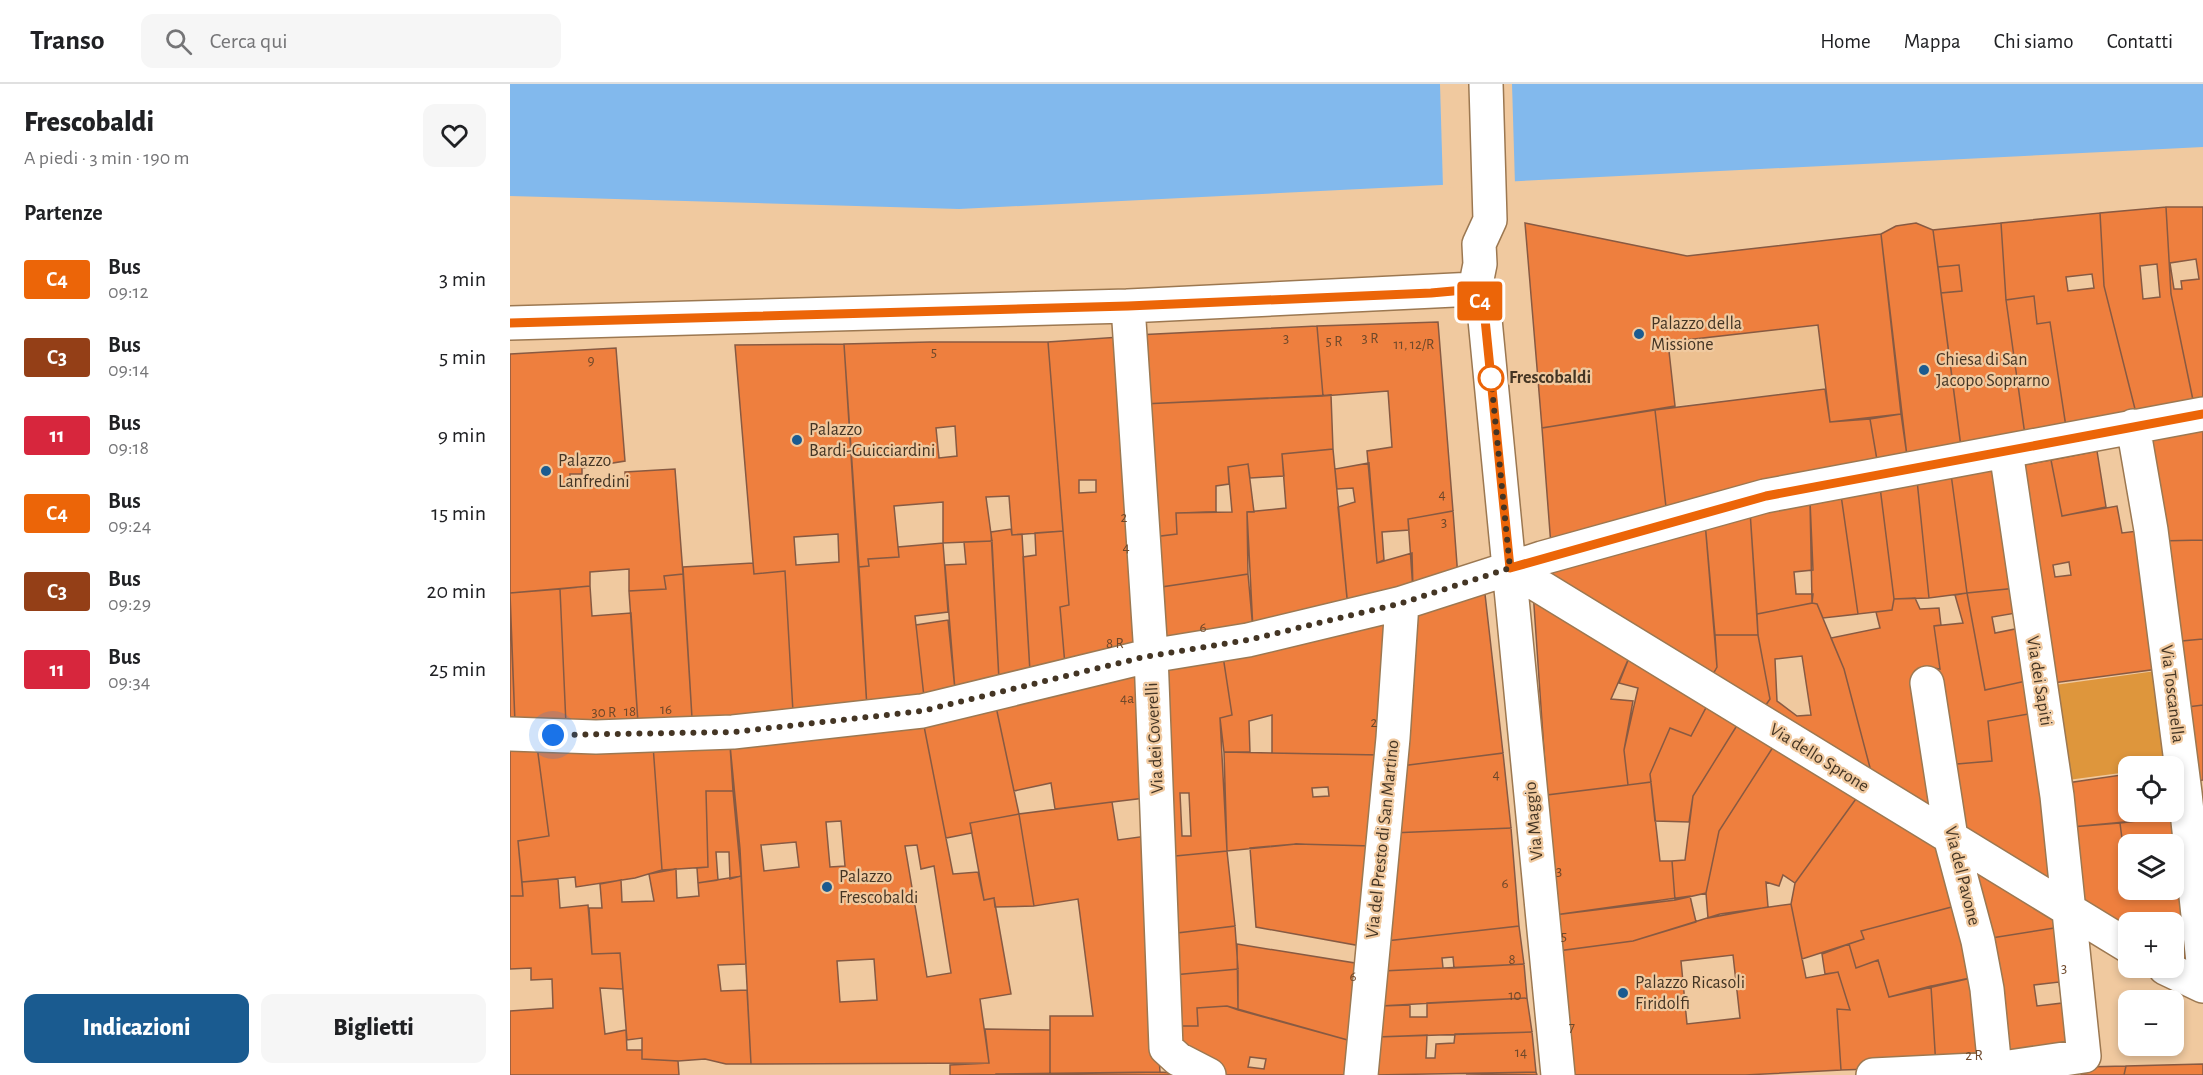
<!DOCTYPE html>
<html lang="it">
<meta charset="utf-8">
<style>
:root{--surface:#fff;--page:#f6f6f6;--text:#202124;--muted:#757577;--line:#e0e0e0;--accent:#1a5b90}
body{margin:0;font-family:"Alegreya Sans",sans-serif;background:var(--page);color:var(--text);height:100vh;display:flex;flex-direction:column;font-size:22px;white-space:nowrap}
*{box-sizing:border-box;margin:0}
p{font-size:20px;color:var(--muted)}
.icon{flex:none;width:33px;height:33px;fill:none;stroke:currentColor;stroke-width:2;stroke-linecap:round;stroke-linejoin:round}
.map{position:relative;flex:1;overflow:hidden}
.drawer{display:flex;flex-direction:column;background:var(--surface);width:510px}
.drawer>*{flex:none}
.badge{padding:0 12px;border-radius:4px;font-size:21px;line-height:39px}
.controls{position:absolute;left:1608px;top:672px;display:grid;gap:12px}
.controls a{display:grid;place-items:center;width:66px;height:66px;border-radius:12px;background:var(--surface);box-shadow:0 3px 9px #0003;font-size:30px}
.you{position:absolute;width:30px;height:30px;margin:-15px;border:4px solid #fff;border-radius:50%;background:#1a73e8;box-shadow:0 0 0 9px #1a73e833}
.map>.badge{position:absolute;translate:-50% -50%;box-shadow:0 0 0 3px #fff}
h2{padding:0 24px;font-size:22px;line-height:54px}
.round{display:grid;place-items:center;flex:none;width:63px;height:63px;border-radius:12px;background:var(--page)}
.headline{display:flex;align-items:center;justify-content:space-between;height:102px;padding:0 24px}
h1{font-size:28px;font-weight:800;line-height:45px}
.action{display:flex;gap:12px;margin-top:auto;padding:12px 24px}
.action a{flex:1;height:69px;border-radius:12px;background:var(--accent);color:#fff;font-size:24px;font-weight:800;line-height:69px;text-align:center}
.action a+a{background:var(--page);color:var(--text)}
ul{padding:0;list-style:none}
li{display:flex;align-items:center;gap:18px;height:78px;padding:0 24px}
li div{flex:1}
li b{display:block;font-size:22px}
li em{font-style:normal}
li .badge{min-width:66px;font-weight:700;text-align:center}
header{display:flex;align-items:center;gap:36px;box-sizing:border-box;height:84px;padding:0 30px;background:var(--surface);border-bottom:2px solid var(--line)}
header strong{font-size:28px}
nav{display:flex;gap:33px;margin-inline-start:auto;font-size:21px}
.search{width:420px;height:54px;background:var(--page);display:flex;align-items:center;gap:15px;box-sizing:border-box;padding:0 21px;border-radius:12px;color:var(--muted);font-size:22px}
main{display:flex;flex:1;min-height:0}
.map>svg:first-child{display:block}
.built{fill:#edc090}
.green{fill:#de963c}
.water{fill:#82b9ed}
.pier{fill:#f0c99f}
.building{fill:#ee7f3e;stroke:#885a42;stroke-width:1.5;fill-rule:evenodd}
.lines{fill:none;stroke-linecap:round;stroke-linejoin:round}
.minor-casing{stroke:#9c7851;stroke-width:36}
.minor{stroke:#fff;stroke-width:33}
.line-casing{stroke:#fff;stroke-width:14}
.line{stroke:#ec6508;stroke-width:9}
.walk{stroke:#443524;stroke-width:6;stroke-dasharray:0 10.8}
.poi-dot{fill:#1a5b90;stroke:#f0c99f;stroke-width:2}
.stop-dot{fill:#fff;stroke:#ec6508;stroke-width:3}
.labels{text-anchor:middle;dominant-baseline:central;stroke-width:4.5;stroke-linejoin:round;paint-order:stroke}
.number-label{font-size:15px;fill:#6e482a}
.poi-label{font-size:18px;fill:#443524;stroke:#f0c99f;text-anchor:start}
.stop-label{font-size:18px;font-weight:bold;fill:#443524;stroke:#f0c99f;text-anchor:start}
.street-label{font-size:18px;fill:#443524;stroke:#f0c99f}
</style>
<header>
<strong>Transo</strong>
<div class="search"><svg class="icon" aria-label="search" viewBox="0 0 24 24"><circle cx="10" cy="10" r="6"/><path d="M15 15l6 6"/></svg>Cerca qui</div>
<nav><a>Home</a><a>Mappa</a><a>Chi siamo</a><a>Contatti</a></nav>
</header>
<main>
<section class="drawer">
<div class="headline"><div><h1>Frescobaldi</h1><p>A piedi · 3 min · 190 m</p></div><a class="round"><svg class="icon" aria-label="heart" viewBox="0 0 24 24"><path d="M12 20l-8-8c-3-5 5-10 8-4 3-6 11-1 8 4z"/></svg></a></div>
<h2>Partenze</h2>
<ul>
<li><span class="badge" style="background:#ec6508;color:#fff">C4</span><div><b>Bus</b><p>09:12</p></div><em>3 min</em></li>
<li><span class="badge" style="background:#943f17;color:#fff">C3</span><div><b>Bus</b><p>09:14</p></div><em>5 min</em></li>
<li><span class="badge" style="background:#d7263d;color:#fff">11</span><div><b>Bus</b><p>09:18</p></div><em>9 min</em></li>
<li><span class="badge" style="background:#ec6508;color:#fff">C4</span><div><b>Bus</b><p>09:24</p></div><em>15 min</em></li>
<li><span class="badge" style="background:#943f17;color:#fff">C3</span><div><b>Bus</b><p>09:29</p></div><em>20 min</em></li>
<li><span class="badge" style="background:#d7263d;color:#fff">11</span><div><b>Bus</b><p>09:34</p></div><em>25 min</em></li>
</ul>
<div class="action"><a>Indicazioni</a><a>Biglietti</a></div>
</section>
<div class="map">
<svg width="1693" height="991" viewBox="0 0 1693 991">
<rect width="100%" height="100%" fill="#f0c99f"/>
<path class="built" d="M1015 139 1177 172 1371 150 1391 330 1320 338 1315 305 1165 322 1032 344Z"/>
<path class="green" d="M1646 587 1658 682H1618V688L1558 696 1545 601Z"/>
<path class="water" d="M0 0H1693V63L449 125 0 112Z"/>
<path class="pier" d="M930 0H1002L1005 101 933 104Z"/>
<path class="building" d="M1656 123 1661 210 1684 321 1626 329 1594 202 1590 129ZM1647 180 1650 213 1633 215 1630 182Z
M1656 123H1693V319L1684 321 1661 210ZM1686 175 1689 195 1671 197 1672 205H1664L1660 179Z
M1590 129 1594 202 1626 329 1556 343 1540 238 1527 240 1524 212 1496 216 1491 139ZM1582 190 1584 204 1558 207 1556 193Z
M1015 139 1177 172 1371 150 1391 330 1320 338 1308 241 1158 258 1165 322 1032 344Z
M1406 139 1423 146 1451 363 1397 372 1371 150 1386 142Z
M1491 139 1496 216 1515 351 1451 363 1431 209 1452 207 1449 181 1428 183 1423 146Z
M1449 181 1452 207 1431 209 1428 183Z
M1524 212 1527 240 1540 238 1556 343 1515 351 1496 216Z
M928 238 943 427 898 435 899 446 872 448 874 476 867 479 857 367 882 363 878 307 813 312 807 242Z
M807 242 813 312 633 320 626 251Z
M610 253 635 565 555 581 550 523 559 521 538 258ZM569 396H586V408L569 409Z
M420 258H538L553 447 502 451 499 412 476 413 482 457 433 459V418L384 422 389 473 358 475 359 482 349 483 334 260ZM445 342 447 372 429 374 426 344Z
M334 260 357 624 283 628 275 487 244 490 225 261ZM328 450 329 478 286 481 284 453Z
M106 264 115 377 72 384V390H60V398L115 394V388L165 385 173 490 154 492 156 505 119 507V485L80 488V502L0 509V270Z
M1315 305 1320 338 1360 335 1367 376 1156 423 1145 326Z
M821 311 823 365 772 370 774 392 740 394 738 380 718 383 719 400 706 402V428L666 429 667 450 643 453 633 320Z
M1145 326 1156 423 1041 462 1032 344Z
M1391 330 1397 372 1367 376 1360 335Z
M1693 345V456L1649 457 1629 355Z
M823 365 838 524 743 546 737 428 776 424 772 370Z
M1587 367 1596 423 1552 432 1541 376Z
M1541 376 1552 432 1607 422 1612 449 1636 446 1648 585 1543 599 1507 382ZM1559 478 1561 491 1545 493 1543 481Z
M859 379 867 479 902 469 903 506 838 524 828 423 845 418 843 404 827 405 825 385Z
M738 380 744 428H737L738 490 645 504 643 453 667 450 666 429 722 428 718 383Z
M1490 383 1507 504 1457 509 1441 390Z
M1441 390 1457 509 1419 514 1407 396Z
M1407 396 1419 514 1384 515 1370 403Z
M1370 403 1384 515 1382 526 1348 530 1331 411Z
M1331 411 1348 530 1313 534 1307 520 1302 519 1300 417Z
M1300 417 1303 486 1284 488 1286 510H1303L1302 519 1247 530 1240 427Z
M943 427 948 494 903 506 898 435Z
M1240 427 1248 551H1205L1195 438Z
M1195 438 1207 583 1199 597 1037 491 1041 482Z
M501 445 502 451 512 450 520 588 489 596 481 448Z
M553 447 559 521 550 523 555 581 520 588 513 473 526 471 525 449Z
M1693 456V555L1661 558 1649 457Z
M482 457 489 596 445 606 435 481 456 480 454 458Z
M433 459 438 528 405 532 414 613 357 624 349 483 359 482 358 475 389 473 388 463Z
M243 479 244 490 275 487 283 628 182 634 173 483Z
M173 490 182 634 128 639 119 507 156 505 154 492Z
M738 490 743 546 649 563 645 504Z
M80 502 82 532 121 529 128 639 56 641 50 505Z
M1507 504 1512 528 1482 533 1485 549 1515 543 1525 595 1475 606 1457 509Z
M50 505 56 641 5 639 0 509Z
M1023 507 1121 569 1101 615 1123 617 1114 666 1118 701 1037 711Z
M1457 509 1475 606 1525 595 1530 628 1478 637 1482 677 1435 681 1423 584 1430 585 1424 542 1453 539 1445 511Z
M975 510 993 669 891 682 899 527Z
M1405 514 1410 525 1429 524 1431 541 1424 542 1430 585 1411 584 1427 722 1387 710 1363 695 1334 585 1321 554 1370 544 1366 528 1382 526 1384 515Z
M0 519 5 639H0Z
M1302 519 1307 520 1334 585 1363 695 1251 628 1260 615 1248 551 1247 530ZM1292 572 1301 631 1287 632 1267 617 1265 575Z
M882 533 870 671 762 669V631L739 637 740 668H714L710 634 722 631 713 572Z
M438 536 445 606 414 613 406 541Z
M1205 551H1248L1260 615 1251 628 1199 597 1207 583Z
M1693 555V621L1670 624 1661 558Z
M1121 569 1199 618 1181 652 1160 644 1140 690 1141 698 1118 701 1114 666 1128 604 1109 599Z
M713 572 722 631 710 634 717 767 655 773 647 583ZM670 709H679L681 752H672Z
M632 583 643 713 545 725 541 699 504 707 485 618Z
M485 618 509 730 460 739 462 749 436 754 413 637Z
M1199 618 1231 635 1183 712 1179 738 1145 737 1140 690 1160 644 1181 652Z
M1693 621V696L1680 698 1670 624Z
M1530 628 1553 808 1452 750 1435 681 1482 677 1478 637Z
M1231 635 1267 657 1209 747 1196 809 1165 816 1162 777 1175 776 1183 712Z
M413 637 443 790 468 788 474 816 484 814 501 910 470 915 479 979 241 980 230 765 220 661ZM331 737 335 782 320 783 316 738ZM286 758 289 783 254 787 251 761ZM407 761 411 785 424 782 441 889 417 893 395 762ZM364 875 367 916 330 918 327 877Z
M1267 657 1351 708 1285 799 1273 791 1269 802 1256 798 1258 823 1198 834 1196 809 1209 747Z
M0 661 27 662 39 752 8 757 13 812H0Z
M143 661H220L223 707H196L198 783 152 786Z
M143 661 152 786 125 794 66 803 65 793 12 798 8 757 39 752 27 662Z
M714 668 870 671 862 762 786 760 717 767ZM818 703 819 712 803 713 802 704Z
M993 669 1001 744 881 749 891 682Z
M1618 690V728H1664L1668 733 1561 743 1557 699Z
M1141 698 1150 777H1162L1165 816 1045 831 1037 711Z
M196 707H223L231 792 220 795 219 768H206L208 796 188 799 187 784 198 783Z
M1351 708 1438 758 1453 820 1351 847 1354 855 1292 875 1281 820 1285 799Z
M602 718 608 756 644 751 638 807 650 988 540 990V932H583L568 815 524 822 509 730Z
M509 730 524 822 485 823 484 814 474 816 460 739Z
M1670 732 1675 771 1664 773V760H1618V778H1615L1610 739Z
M1610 739 1615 778H1618V806H1664V773L1675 771 1684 874 1664 877V838H1618V853L1569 825 1561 743Z
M1001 744 1009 842 876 857 881 749Z
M786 760 862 762 851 862 746 843 740 764Z
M717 767 725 842 659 850 655 773Z
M1465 776 1557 842 1475 855Z
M166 785 167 814 189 812 188 799 231 792 236 880 208 881 211 907 237 906 241 980H216L195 975 168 977 132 975V954L117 956 110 869 82 870 79 824H92L90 800 111 796 112 818 144 817 139 790Z
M48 795 50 824 78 821 82 870 110 869 113 905 90 904 95 950 116 946 117 966H132V975L168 977 169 991H0V927L43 924 42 895 21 896V884L0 885V812H13L12 798Z
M1180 812 1186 838 1123 857 1048 867 1045 831Z
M1281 820 1296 894 1328 888 1340 926 1327 925 1331 986 1235 991H1057L1048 867 1123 857 1210 830ZM1223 871 1230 934 1177 940 1171 877Z
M1453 820 1470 892 1379 913 1368 876 1346 884 1339 860 1354 855 1351 847Z
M725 842 728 885 663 891 659 850Z
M1009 842 1014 880 944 884 943 873 932 874 933 884 873 887 876 857Z
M1557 842 1568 964 1493 978 1475 855ZM1549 898 1552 919 1527 922 1524 901Z
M727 860 851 880 845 958 728 926Z
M1339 860 1346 884 1368 876 1379 913 1421 902 1426 983 1331 986 1327 925 1340 926 1328 888 1315 890 1312 870Z
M1014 880 1017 914 870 922 873 887Z
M728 885V926L717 922 687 924 688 942H664L663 891Z
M1470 892 1478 982 1426 983 1421 902Z
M1017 914 1022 948 867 953 870 922 900 921V933H917V919Z
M717 922 845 958 843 991H712L664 954V942H688L687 924ZM740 973 756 975 754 985 738 983Z
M475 945 540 946V990L440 991V981L479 979Z
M1022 948 1026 988 864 991 867 953 917 951 916 974H925L926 960 944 959 945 950Z
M1693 980V991H1614L1616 982Z
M1616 982 1614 991H1571L1573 983Z
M650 988 690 991H486V990Z
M1026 988 1027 991 956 990Z"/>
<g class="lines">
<defs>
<path id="minor" d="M976 0 980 136 969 160 970 180 965 205 974 225 1048 991
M618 222 641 571 656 964 668 975 699 991
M0 239 618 222 965 205
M1623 342 1641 446 1675 709 1693 878
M1000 484 1618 862
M1417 599 1442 760 1468 857 1477 905 1485 985
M0 650 86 653 223 648 412 627 634 573 738 556 892 519 1032 474 1255 412 1693 330
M1655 884 1693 902
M851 991 883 654 892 519
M1363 991 1485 985 1574 972 1547 712 1496 367"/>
</defs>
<use href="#minor" class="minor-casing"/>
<use href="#minor" class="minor"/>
</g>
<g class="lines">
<defs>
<path id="line" d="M0 239 618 222 921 209 965 205 974 225 1000 484 1256 412 1693 330"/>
</defs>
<use href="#line" class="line-casing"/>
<use href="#line" class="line"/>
<path class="walk" d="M43 651 224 648 412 627 634 573 738 556 892 519 1000 484 981 294"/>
</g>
<g class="poi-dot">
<circle cx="1129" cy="250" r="6"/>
<circle cx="1414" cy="286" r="6"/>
<circle cx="287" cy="356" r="6"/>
<circle cx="36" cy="387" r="6"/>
<circle cx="317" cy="803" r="6"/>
<circle cx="1113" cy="909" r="6"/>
</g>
<circle class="stop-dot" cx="981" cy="294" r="12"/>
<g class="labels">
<g class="number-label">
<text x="776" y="254">3</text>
<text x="860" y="254">3 R</text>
<text x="824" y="257">5 R</text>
<text x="904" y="260">11, 12/R</text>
<text x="424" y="268">5</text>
<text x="81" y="276">9</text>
<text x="932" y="410">4</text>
<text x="614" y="433">2</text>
<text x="934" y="438">3</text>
<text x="616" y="463">4</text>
<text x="693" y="543">6</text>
<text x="605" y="559">8 R</text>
<text x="617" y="614">4a</text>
<text x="156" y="625">16</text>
<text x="120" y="627">18</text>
<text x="94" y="628">30 R</text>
<text x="864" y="638">2</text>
<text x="986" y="690">4</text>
<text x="1049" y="787">3</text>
<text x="995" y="799">6</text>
<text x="1054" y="852">5</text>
<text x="1002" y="875">8</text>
<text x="1554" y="884">3</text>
<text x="843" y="892">6</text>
<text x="1005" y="911">10</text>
<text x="1062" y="943">7</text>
<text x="1011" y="968">14</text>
<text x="1464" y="971">2 R</text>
</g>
<g class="poi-label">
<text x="1141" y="240">Palazzo della<tspan x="1141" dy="21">Missione</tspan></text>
<text x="1426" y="276">Chiesa di San<tspan x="1426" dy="21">Jacopo Soprarno</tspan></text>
<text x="299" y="346">Palazzo<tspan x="299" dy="21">Bardi-Guicciardini</tspan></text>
<text x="48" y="377">Palazzo<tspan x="48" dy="21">Lanfredini</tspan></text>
<text x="329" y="793">Palazzo<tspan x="329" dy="21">Frescobaldi</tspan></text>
<text x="1125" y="899">Palazzo Ricasoli<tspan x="1125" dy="21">Firidolfi</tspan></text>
</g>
<g class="stop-label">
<text x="999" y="294">Frescobaldi</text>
</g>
<g class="street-label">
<text transform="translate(1529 597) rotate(81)">Via dei Sapiti</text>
<text transform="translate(1662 610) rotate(83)">Via Toscanella</text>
<text transform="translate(645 654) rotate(-93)">Via dei Coverelli</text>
<text transform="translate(1309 674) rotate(32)">Via dello Sprone</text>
<text transform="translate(1024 737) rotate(-95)">Via Maggio</text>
<text transform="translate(873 755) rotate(-84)">Via del Presto di San Martino</text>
<text transform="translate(1452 792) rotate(76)">Via del Pavone</text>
</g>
</g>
</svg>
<div class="controls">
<a><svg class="icon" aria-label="locate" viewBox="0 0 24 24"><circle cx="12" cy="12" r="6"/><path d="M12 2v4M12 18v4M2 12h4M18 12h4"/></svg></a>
<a><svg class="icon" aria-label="layers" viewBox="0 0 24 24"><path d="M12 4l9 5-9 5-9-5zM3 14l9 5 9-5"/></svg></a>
<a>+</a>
<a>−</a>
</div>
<div class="you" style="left:43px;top:651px"></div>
<b class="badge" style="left:970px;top:217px;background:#ec6508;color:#fff">C4</b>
</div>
</main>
